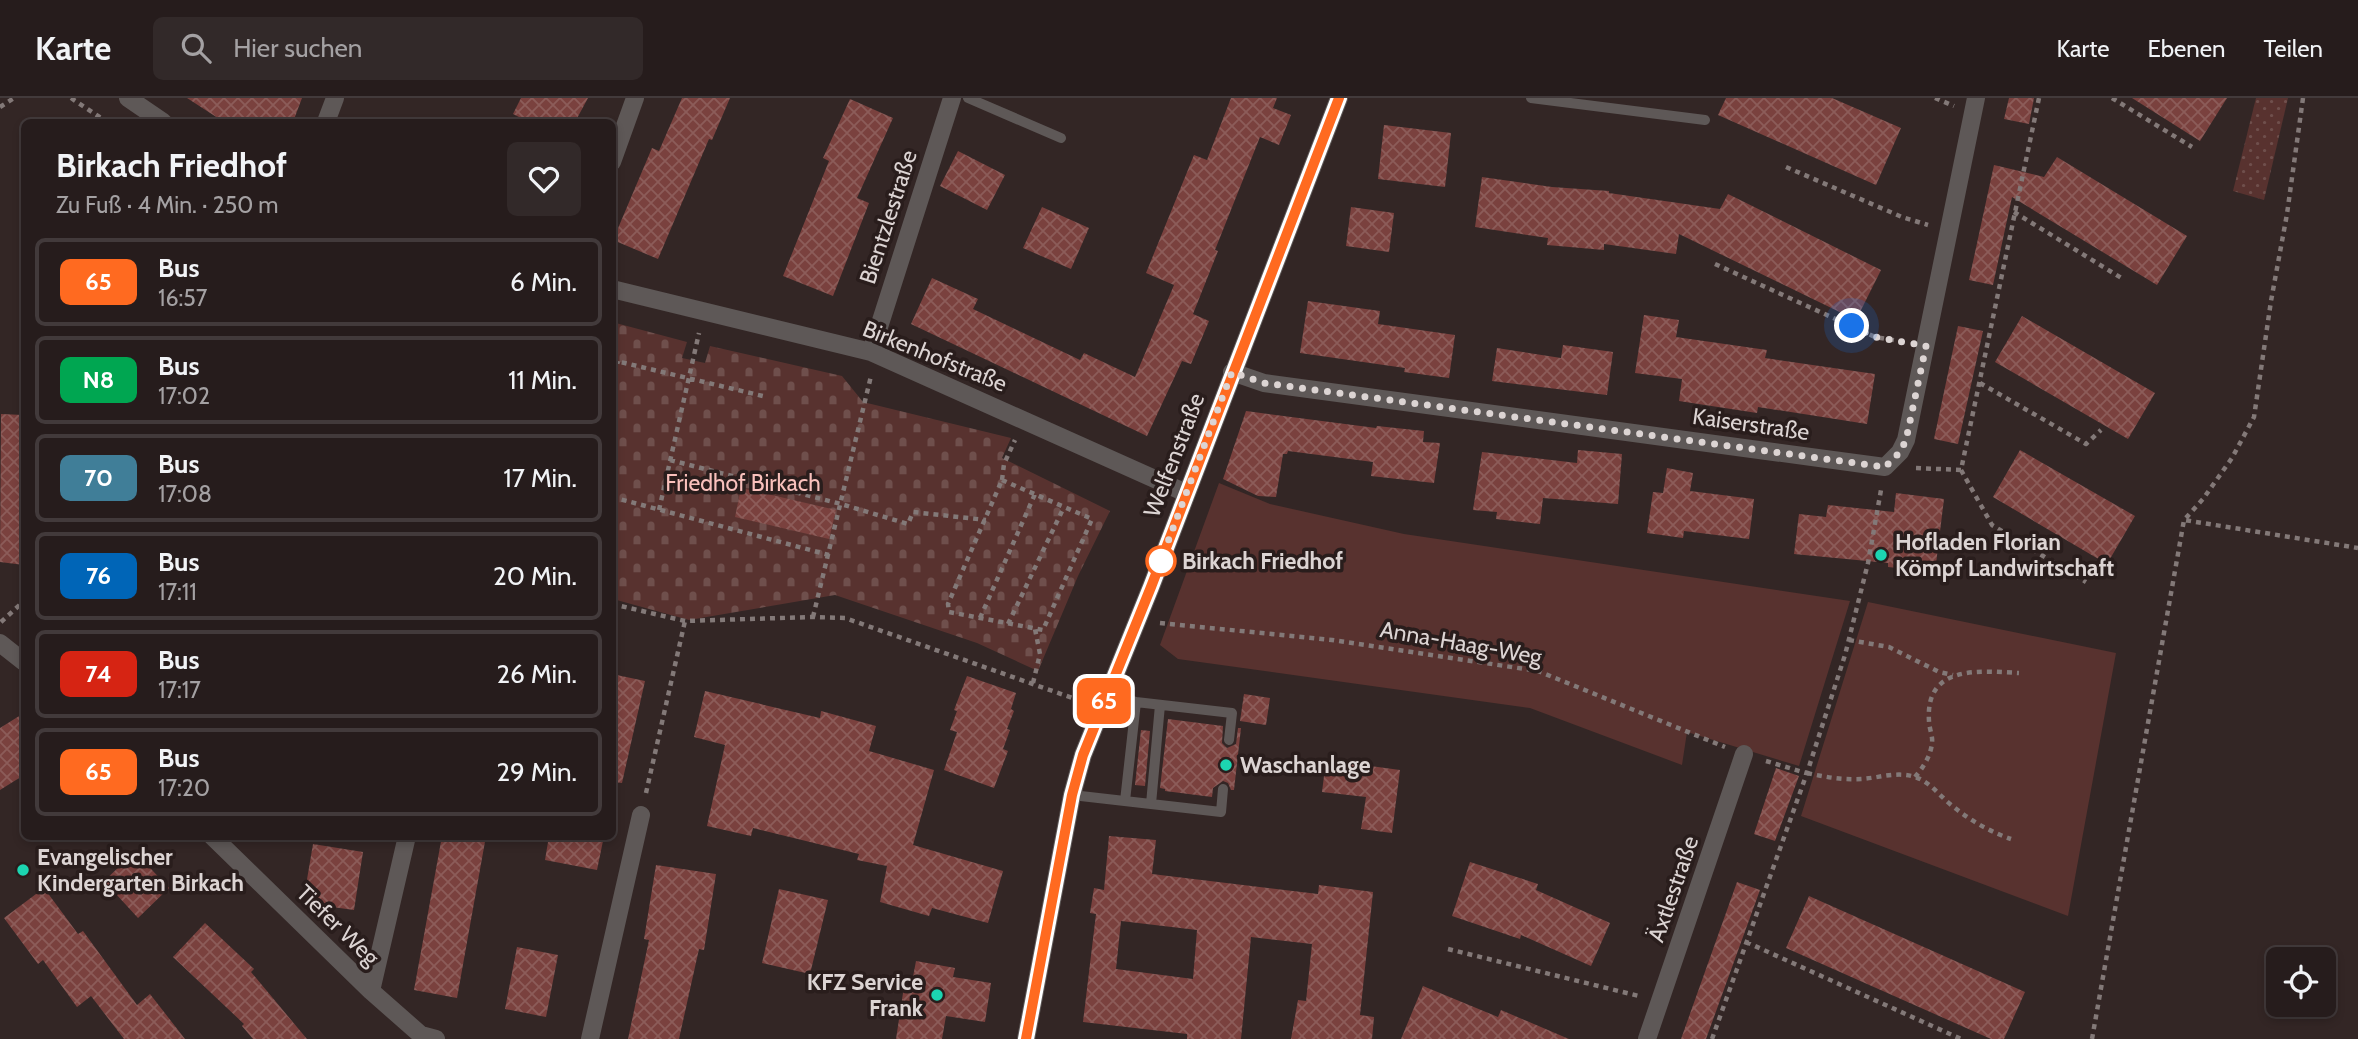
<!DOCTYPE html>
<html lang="de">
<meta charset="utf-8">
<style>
:root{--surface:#261c1c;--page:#322929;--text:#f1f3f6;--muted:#a4a1a3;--line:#423a3b}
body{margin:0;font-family:Cabin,sans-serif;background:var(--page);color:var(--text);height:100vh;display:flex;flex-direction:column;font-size:26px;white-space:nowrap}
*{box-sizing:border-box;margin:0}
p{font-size:23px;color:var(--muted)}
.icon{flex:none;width:38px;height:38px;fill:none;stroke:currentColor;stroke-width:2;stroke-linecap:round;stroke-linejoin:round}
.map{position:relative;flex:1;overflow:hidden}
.side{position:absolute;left:21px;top:21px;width:595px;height:721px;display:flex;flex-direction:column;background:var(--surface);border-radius:10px;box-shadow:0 4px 10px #0003,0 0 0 2px var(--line)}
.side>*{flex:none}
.badge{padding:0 14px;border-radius:10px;font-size:24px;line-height:46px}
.fabs{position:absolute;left:2266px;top:849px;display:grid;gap:14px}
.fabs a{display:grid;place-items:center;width:70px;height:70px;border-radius:10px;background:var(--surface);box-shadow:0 4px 10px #0003,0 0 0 2px var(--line);font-size:35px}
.you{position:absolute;width:35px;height:35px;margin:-18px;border:5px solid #fff;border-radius:50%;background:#1a73e8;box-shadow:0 0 0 10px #1a73e833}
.map>.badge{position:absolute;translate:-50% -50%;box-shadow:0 0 0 4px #fff}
.round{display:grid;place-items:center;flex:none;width:74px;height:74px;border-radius:10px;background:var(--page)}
.head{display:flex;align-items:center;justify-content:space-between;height:119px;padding:0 35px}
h1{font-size:33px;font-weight:700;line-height:52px}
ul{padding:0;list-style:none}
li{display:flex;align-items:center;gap:21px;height:88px;margin:0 14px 10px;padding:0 21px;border:4px solid var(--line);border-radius:10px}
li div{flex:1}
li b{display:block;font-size:26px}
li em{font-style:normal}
li .badge{min-width:77px;font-weight:700;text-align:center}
header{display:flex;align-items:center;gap:42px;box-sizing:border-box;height:98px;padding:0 35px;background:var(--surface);border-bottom:2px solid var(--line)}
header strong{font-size:33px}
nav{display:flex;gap:38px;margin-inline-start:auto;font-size:24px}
.search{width:490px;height:63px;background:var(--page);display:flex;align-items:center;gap:18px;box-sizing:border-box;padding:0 24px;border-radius:10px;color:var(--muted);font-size:26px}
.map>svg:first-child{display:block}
.cemetery{fill:url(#cemetery-stones)}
.park{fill:#58322f}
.garden{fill:url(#garden-dots)}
.building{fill:url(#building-cross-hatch);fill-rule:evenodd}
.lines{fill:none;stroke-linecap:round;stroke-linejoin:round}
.path{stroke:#837978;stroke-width:4.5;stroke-dasharray:5 5;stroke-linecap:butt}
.service{stroke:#5e5857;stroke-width:10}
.minor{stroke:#5e5857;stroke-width:18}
.tertiary{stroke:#5e5857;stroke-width:18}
.line-casing{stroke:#fff;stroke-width:16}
.line{stroke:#ff6a20;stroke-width:10}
.walk{stroke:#dcd4d3;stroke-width:7;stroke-dasharray:0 12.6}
.poi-dot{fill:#1cd5b1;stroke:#291d1c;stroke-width:2.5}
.stop-dot{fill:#fff;stroke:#ff6a20;stroke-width:3.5}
.labels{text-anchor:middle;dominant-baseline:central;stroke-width:7;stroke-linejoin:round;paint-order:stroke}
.street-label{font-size:23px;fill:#dcd4d3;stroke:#291d1c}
.park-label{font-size:23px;fill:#f9c1bc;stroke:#291d1c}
.poi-label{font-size:23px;font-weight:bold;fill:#dcd4d3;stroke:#291d1c;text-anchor:start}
.stop-label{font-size:23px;font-weight:bold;fill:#dcd4d3;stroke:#291d1c;text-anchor:start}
</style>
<header>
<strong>Karte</strong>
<div class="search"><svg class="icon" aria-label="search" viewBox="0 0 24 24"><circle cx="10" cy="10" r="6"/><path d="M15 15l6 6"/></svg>Hier suchen</div>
<nav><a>Karte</a><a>Ebenen</a><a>Teilen</a></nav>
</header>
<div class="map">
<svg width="2358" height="941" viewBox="0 0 2358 941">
<defs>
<pattern id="cemetery-stones" width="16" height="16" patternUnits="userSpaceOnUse" patternTransform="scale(1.75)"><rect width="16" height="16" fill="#58322f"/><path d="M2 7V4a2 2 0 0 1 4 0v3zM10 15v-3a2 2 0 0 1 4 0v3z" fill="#6f4f4c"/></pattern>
<pattern id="garden-dots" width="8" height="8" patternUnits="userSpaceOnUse" patternTransform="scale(1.75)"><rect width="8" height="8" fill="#58322f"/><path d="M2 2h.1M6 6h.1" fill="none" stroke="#6f4f4c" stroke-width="1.8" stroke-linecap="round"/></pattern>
<pattern id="building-cross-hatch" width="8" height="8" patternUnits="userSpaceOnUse" patternTransform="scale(1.75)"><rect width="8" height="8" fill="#7a413e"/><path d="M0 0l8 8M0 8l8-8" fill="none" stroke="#8c5c59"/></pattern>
</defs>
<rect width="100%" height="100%" fill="#332625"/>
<path class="cemetery" d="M612 224 687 244 682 260 705 265 710 248 842 278 863 304 1011 340 1002 360 1110 413 1078 478 1038 573 977 545 835 497 689 522 613 501Z"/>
<path class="park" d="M1219 385 1270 406 1404 436 1850 503 1799 668 1687 634 1682 667 1530 610 1178 561 1160 547Z
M1868 504 2116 555 2068 818 1801 718Z"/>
<path class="garden" d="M2256 0H2288L2264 102 2233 93Z"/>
<path class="building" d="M187 0H302L293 24H224Z
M521 0H588L575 24H529L513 16Z
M682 0H730L712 42 709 41 658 161 613 142 652 50 659 53Z
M1231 0H1277L1273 10 1291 17 1279 47 1260 39 1215 152 1218 153 1193 216 1209 223 1191 266 1182 263 1147 338 911 226 932 180 978 201 973 211 1080 262 1084 255 1135 279 1174 187 1146 175 1194 57 1207 62Z
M1726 0H1832L1901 30 1876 87 1718 17Z
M2009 0H2034L2029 26 2004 21Z
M2132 0H2227L2200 43Z
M850 1 893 20 857 100 869 105 833 198 783 178 829 63 823 60Z
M1384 27 1451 35 1445 89 1378 81Z
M958 53 1005 77 987 112 940 88Z
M2057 59 2187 138 2157 187 2012 99 1993 187 1969 182 1994 67 2044 79Z
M1482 79 1552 89 1609 93V95L1720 111 1728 96 1881 172 1856 222 1679 136 1676 156 1604 146V152L1547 147 1548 140 1475 129Z
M1042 109 1089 130 1071 171 1023 150Z
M1351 109 1394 115 1389 154 1346 148Z
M1308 203 1380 213 1378 226 1455 237 1449 280 1404 274 1405 270 1300 255Z
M1644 217 1679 222 1676 239 1767 252 1765 260 1875 276 1867 326 1758 309 1757 315 1679 303 1682 281 1635 275Z
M2022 218 2155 295 2128 341 1995 264Z
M1958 228 1983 233 1958 346 1934 341Z
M1563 247 1613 254 1607 297 1492 283 1497 250 1561 260Z
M1246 313 1376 330 1377 328 1424 333 1423 344 1440 345 1434 385 1371 378 1373 364 1288 353 1287 356H1283L1276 399 1258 398 1223 381Z
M1 316 24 317V467L0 464Z
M1578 352 1622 356 1618 406 1543 400 1540 426 1496 421 1497 414 1473 412 1482 354 1577 365Z
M2020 352 2135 418 2107 466 1993 399Z
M1667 370 1693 375 1690 393 1754 401 1749 441 1684 433 1683 440 1647 435 1653 394 1663 395Z
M741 390 836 412 829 441 735 419Z
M1896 395 1944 401 1935 474 1888 469V465L1794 456 1799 416 1826 419 1828 407 1894 414Z
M612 576 645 583 622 685 612 684Z
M967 578 1016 595 1011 611 1014 613 1007 631 1010 632 1003 651 1008 653 994 690 944 672 957 634 950 632 957 613 954 612Z
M705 593 820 620 821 613 876 628 869 653 934 672 913 747 1003 773 988 825 932 810 929 818 880 804 887 768 857 762 859 756 753 730 751 738 707 728 725 647 694 639Z
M1244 596 1270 600 1266 627 1240 623Z
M24 615V677L0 692V630Z
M1168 621 1223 628 1222 645 1227 650 1236 646 1238 630H1241L1234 692H1231L1228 685 1223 683 1213 690 1212 699 1165 693V691L1160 690Z
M1141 632 1150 633 1145 688 1135 687Z
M1326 662 1400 672 1392 735 1361 731 1366 699 1322 694Z
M1776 670 1799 678 1775 743 1754 736Z
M442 738H486L457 900 414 892Z
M549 738H604L597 772 545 762Z
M1109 738 1156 742 1152 776 1318 796 1319 787 1373 794 1360 917 1374 919 1372 941H1291L1298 902 1306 903 1312 846 1251 839 1241 941H1187V936L1083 924 1096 816 1090 815 1094 790 1104 792ZM1121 823 1197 832 1193 881 1116 871Z
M313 746 363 754 354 812 303 805Z
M135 754 169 790 138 820 104 783Z
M1470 764 1538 786 1536 792 1610 825 1591 868 1521 837 1520 841 1452 818Z
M656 767 716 776 704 852 699 851 679 941H628L649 842 644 841Z
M1737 784 1760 792 1706 941H1681Z
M44 790 78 836 83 833 137 907 150 896 185 941H124L91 898 77 909 43 862 38 866 4 820Z
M779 791 828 802 810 876 762 865Z
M1809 798 2025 894 2004 941H1991L1786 850Z
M205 825 254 871 251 874 307 941H253L242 928 244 926 173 859Z
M517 849 558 857 546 919 505 911Z
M916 863 955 870 953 879 991 885 985 924 946 918 942 941H896L905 882 912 884Z
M1423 888 1498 919 1501 912 1569 941H1401Z"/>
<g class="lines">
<path class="path" d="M71 0 107 24
M1935 0 1954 8
M2112 0 2192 49
M2303 0 2287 116 2271 203 2254 319 2232 360 2203 401 2184 422 2358 450
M0 9 14 0
M1786 69 1902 119 1928 127
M2014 114 2123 181
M1715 166 1875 239 1905 244
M612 262 767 299
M612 285 618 263
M1980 285 2086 346 2101 332
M670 362 841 406 908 426 913 414 986 422
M1916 370 1961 372 2039 0
M1961 372 1992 427 2086 484
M1002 382 1092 421 1043 532 949 514 948 506Z
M1002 382 1004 366 1015 342
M612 399 829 457
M659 412 699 235
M612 506 685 523 813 519 845 520 1081 603
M813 519 871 278
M980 520 1035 396
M1 524 24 503
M1160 525 1332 542 1538 573 1725 649
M1008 526 1064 409
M1849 542 1889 549 1939 574 1953 577
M1033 585 1040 556 1035 531
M1766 663 1806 675
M1807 675C1825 679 1842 682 1861 681 1879 680 1897 673 1915 679 1930 684 1938 696 1950 706 1968 721 1988 733 2011 741
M1915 679C1923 670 1931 657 1932 645 1933 638 1929 630 1929 623 1925 566 1980 573 2019 575
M646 695 685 523
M1746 844 1961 941
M1448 851 1639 898
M1712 941 1807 675 1845 557 1868 465 1881 392
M2092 941 2184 422"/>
<path class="service" d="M968 0 1061 40
M1531 0 1705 22
M1107 595 1136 604 1232 615 1229 642
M1072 697 1221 714 1223 691
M1125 703 1136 604
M1151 706 1160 607"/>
<path class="minor" d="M128 0 163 24
M326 24 335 0
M612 64 635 0
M612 191 871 254 1186 395
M871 254 952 0
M1232 274 1264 285 1885 369 1900 354 1906 342 1976 0
M0 545 24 564
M212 738 371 893 421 937 436 941
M371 893 407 738
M590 941 641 717
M1647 941 1744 656"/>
<path class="tertiary" d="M1026 941 1072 697 1083 657 1151 489 1339 0"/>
</g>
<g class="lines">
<defs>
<path id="line" d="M1026 941 1072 697 1083 657 1151 489 1339 0"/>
</defs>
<use href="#line" class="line-casing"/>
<use href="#line" class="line"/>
<path class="walk" d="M1161 463 1158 470 1232 274 1264 285 1885 369 1900 354 1906 342 1926 248 1875 239 1852 228"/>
</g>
<g class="poi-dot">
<circle cx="1881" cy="457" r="7"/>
<circle cx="1226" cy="667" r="7"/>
<circle cx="23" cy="772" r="7"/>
<circle cx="937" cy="897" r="7"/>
</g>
<circle class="stop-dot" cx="1161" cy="463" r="14"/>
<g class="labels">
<g class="street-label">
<text transform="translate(888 119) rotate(-72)">Bientzlestraße</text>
<text transform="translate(935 258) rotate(22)">Birkenhofstraße</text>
<text transform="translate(1751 326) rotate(8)">Kaiserstraße</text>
<text transform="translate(1174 357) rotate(-69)">Welfenstraße</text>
<text transform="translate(1461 545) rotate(10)">Anna-Haag-Weg</text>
<text transform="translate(1673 791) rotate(-71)">Äxtlestraße</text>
<text transform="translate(338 827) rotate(44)">Tiefer Weg</text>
</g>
<g class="park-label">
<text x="743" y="385">Friedhof Birkach</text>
</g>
<g class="poi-label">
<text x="1895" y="444">Hofladen Florian<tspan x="1895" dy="26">Kömpf Landwirtschaft</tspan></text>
<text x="1240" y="667">Waschanlage</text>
<text x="37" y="759">Evangelischer<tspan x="37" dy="26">Kindergarten Birkach</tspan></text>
<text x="923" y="884" text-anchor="end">KFZ Service<tspan x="923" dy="26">Frank</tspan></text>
</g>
<g class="stop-label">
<text x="1182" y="463">Birkach Friedhof</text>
</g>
</g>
</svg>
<div class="fabs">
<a><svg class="icon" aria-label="locate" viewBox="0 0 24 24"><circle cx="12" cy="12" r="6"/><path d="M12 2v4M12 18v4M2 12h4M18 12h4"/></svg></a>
</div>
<div class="you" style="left:1852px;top:228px"></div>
<b class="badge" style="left:1104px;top:603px;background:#ff6a20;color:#fff">65</b>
<section class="side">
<div class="head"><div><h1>Birkach Friedhof</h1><p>Zu Fuß · 4 Min. · 250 m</p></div><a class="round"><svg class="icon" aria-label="heart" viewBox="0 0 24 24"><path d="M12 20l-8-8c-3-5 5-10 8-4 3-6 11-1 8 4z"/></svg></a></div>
<ul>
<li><span class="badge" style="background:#ff6a20;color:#fff">65</span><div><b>Bus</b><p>16:57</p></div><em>6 Min.</em></li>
<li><span class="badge" style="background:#00a651;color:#fff">N8</span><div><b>Bus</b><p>17:02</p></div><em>11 Min.</em></li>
<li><span class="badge" style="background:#407e98;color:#fff">70</span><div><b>Bus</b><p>17:08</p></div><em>17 Min.</em></li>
<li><span class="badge" style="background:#0065b7;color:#fff">76</span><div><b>Bus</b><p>17:11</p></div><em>20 Min.</em></li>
<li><span class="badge" style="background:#d62413;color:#fff">74</span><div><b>Bus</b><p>17:17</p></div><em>26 Min.</em></li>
<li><span class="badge" style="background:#ff6a20;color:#fff">65</span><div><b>Bus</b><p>17:20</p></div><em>29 Min.</em></li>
</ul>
</section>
</div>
